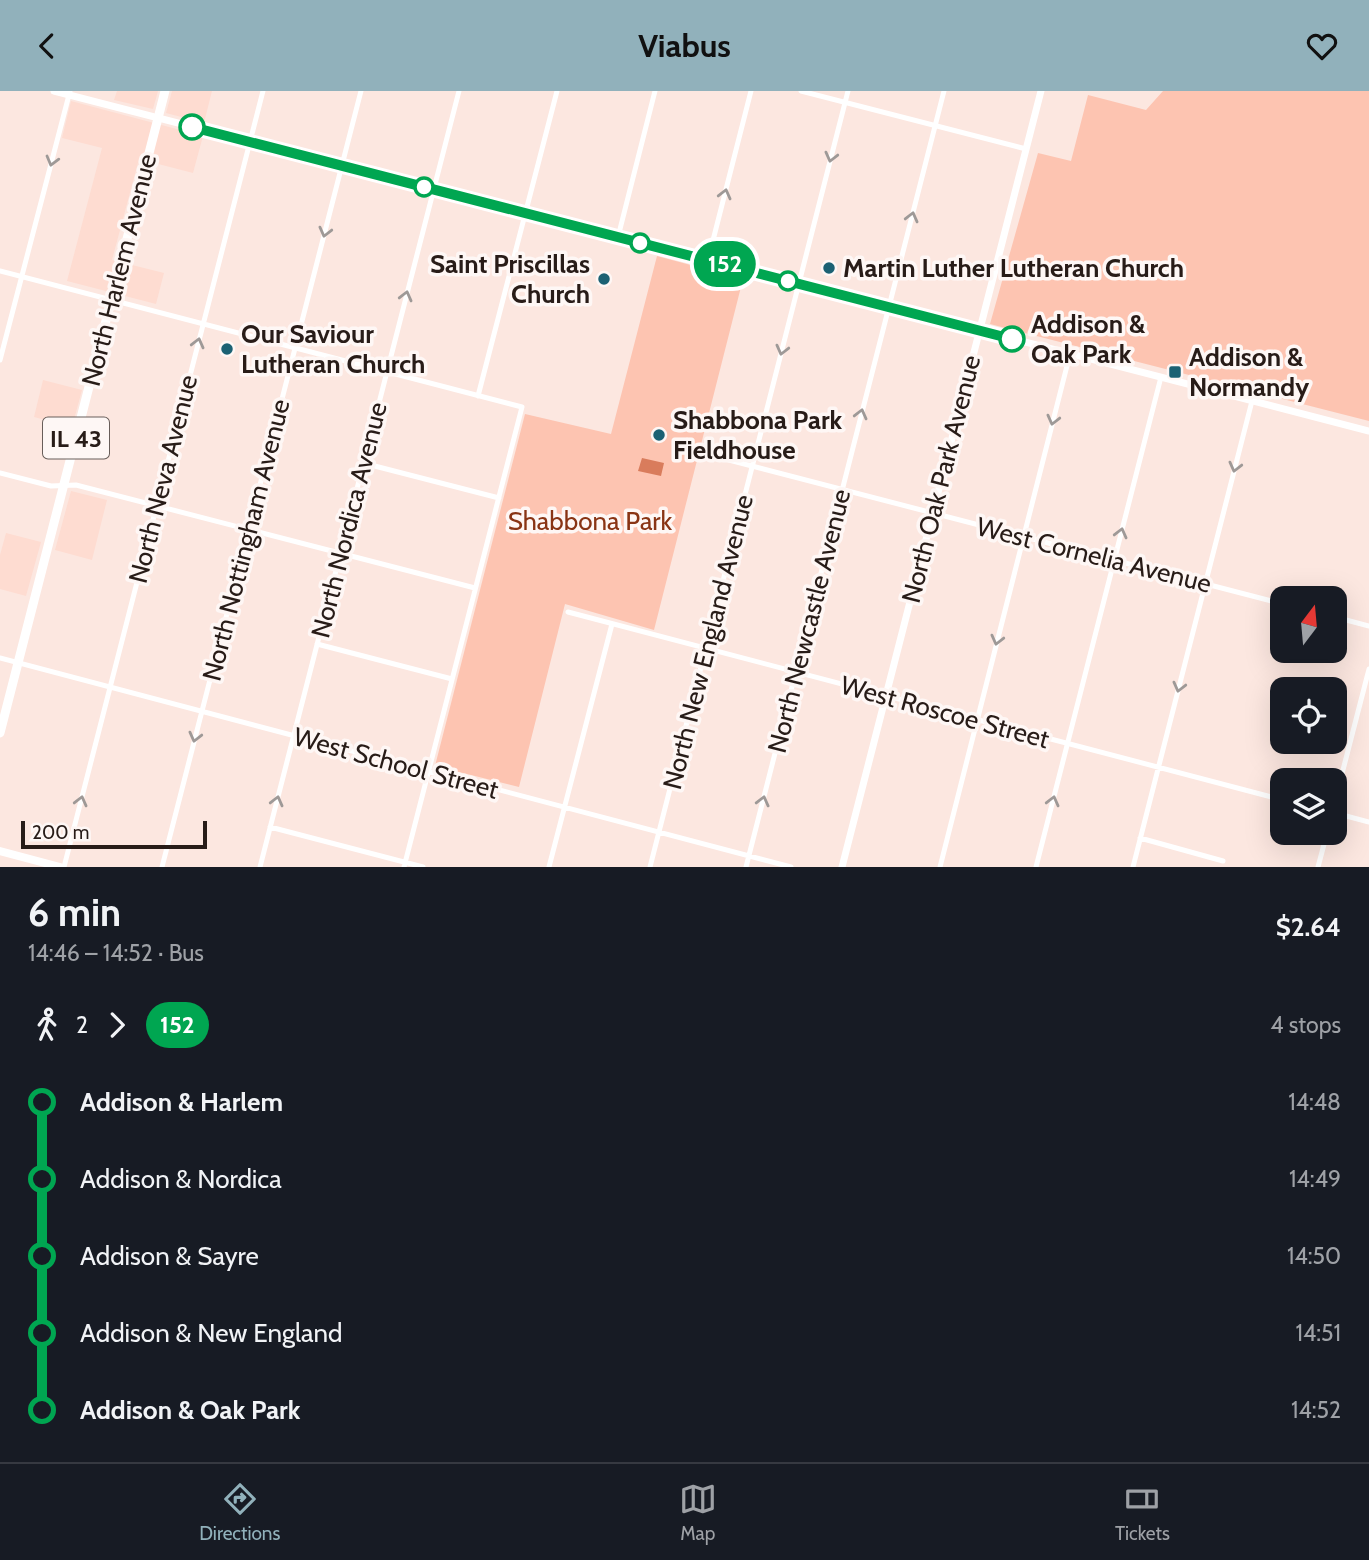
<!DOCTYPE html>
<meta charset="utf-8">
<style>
:root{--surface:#171b24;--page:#20242c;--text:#f1f3f6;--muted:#9ea1a6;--line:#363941;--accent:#91b1bb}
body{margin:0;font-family:Cabin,sans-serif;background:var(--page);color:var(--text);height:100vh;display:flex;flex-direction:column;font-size:26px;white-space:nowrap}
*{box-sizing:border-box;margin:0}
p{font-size:23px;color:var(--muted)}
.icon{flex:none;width:38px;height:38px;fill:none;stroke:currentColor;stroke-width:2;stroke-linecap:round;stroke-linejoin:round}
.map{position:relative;height:776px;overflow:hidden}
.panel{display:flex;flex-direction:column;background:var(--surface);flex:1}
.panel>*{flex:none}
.badge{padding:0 14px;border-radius:23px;font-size:24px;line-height:46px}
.needle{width:46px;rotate:16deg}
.tools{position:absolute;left:1270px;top:495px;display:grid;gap:14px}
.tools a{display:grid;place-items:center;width:77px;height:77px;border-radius:14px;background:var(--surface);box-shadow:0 7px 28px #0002;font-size:35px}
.scale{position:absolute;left:21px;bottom:18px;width:186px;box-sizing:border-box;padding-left:7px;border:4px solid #281c18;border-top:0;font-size:19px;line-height:24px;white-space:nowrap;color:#281c18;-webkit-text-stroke:5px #fef7f5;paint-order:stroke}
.map>.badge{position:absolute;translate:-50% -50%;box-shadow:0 0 0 4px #fff}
.legs{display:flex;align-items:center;gap:10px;height:77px;padding:0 28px;font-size:23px}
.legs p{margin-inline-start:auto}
.summary{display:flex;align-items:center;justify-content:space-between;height:119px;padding:0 28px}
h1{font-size:38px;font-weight:700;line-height:52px}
ul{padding:0 28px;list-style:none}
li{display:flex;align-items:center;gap:24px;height:77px;font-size:26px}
li i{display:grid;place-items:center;width:10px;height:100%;margin:0 9px;background:currentColor}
li i::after{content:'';width:18px;height:18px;margin:-9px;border:5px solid;border-radius:50%;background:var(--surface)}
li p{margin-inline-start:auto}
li:first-child i{background:linear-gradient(#0000 50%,currentColor 0)}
li:last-child i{background:linear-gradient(currentColor 50%,#0000 0)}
header{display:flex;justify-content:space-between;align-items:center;height:91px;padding:0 28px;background:var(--accent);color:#111;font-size:32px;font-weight:700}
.dock{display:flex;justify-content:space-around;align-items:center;height:98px;border-top:2px solid var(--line);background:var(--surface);font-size:19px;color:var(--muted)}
.dock a{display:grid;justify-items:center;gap:4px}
.dock .on{color:var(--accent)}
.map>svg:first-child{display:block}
.built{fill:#fedcd1}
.green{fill:#fdc4b1}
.water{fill:#d97c5c}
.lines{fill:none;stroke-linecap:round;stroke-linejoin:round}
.minor{stroke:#fff;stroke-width:5}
.tertiary{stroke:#fff;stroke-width:7}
.secondary{stroke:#fff;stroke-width:8}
.primary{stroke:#fff;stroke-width:9}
.oneway{stroke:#9e9997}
.line-1-casing{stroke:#fff;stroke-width:16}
.line-1{stroke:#00a651;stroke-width:10}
.stop-1-dot{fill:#fff;stroke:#00a651;stroke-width:3.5}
.poi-dot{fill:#1c6173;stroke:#fef7f5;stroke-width:2.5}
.labels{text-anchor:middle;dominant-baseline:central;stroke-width:7;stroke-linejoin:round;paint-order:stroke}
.shield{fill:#fef7f5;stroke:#685e5a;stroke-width:2}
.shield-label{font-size:24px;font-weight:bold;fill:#281c18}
.poi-label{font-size:26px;font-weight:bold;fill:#281c18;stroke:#fef7f5;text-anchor:start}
.street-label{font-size:26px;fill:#281c18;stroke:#fef7f5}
.stop-label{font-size:26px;font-weight:bold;fill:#281c18;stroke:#fef7f5;text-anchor:start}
.park-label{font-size:26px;fill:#893414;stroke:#fef7f5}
</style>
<header><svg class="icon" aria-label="back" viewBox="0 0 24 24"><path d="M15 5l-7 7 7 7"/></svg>Viabus<svg class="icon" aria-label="heart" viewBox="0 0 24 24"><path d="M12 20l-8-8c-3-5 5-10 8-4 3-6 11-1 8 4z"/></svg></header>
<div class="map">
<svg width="1369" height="776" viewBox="0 0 1369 776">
<rect width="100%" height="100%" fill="#fce7e0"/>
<path class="built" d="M117 0H158L153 18 114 9Z
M172 0H212L204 32 166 22Z
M71 10 203 45 193 82 139 68 112 169 164 182 156 213 67 190 102 57 62 47Z
M43 289 82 299 72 336 34 326Z
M71 400 107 409 92 469 55 459Z
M6 442 41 451 26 505 0 498V464Z"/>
<path class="green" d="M1163 0H1369V330L990 233 1038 62 1071 70 1088 4 1146 19Z
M657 165 743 188 654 539 565 513 519 696 435 675 525 323 611 343Z"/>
<path class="water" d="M642 367 664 372 661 385 638 380Z"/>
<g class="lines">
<path class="minor" d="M801 0 1026 58
M618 146 655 0
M708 169 751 0
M0 180 522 316 404 776
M0 269 70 0
M478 305 557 0
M702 362 1283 513
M363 372 499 407
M0 382 51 395 76 394 475 497
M568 521 1283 709
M1335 526 1369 535
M317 553 452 588
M0 567 791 776
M1335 710 1369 578
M1335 722 1369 731
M270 736 423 776
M1140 747 1223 770
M64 776 263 0
M162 776 361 0
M260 776 459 0
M549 776 612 533
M650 776 848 0
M746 776 944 0
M940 776 1070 263
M1036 776 1161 286
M1133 776 1252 310
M1318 776 1327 742"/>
<path class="tertiary" d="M54 0 1369 340
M842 776 1041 0"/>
<path class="secondary" d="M0 760 60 776"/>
<path class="primary" d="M0 642 165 0"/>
</g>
<defs><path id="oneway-chevron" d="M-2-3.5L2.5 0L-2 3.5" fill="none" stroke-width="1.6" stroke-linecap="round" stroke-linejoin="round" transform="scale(1.75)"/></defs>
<g class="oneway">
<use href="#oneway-chevron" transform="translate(831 66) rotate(104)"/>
<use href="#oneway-chevron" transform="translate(52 70) rotate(105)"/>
<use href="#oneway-chevron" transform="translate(725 103) rotate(-76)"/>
<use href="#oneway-chevron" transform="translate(912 126) rotate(-76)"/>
<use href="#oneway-chevron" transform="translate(325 141) rotate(104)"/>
<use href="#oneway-chevron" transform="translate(406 205) rotate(-76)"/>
<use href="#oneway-chevron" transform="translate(198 252) rotate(-76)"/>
<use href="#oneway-chevron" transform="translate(782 259) rotate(104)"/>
<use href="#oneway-chevron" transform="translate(861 323) rotate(-76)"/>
<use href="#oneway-chevron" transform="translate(1053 329) rotate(104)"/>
<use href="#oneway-chevron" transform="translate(1235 376) rotate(104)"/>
<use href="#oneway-chevron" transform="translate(1121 442) rotate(-76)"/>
<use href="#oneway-chevron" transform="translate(997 549) rotate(104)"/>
<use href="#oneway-chevron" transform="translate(1179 596) rotate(104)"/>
<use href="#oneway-chevron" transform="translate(195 646) rotate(104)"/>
<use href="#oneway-chevron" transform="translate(81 710) rotate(-76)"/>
<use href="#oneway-chevron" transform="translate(277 710) rotate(-76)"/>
<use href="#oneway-chevron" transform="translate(763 710) rotate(-76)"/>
<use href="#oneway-chevron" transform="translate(1053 710) rotate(-76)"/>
</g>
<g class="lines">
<defs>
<path id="line-1" d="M192 36 1012 248"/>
</defs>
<use href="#line-1" class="line-1-casing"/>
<use href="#line-1" class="line-1"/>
</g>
<g class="stop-1-dot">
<circle cx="192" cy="36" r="12"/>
<circle cx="424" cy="96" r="9"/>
<circle cx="640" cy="152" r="9"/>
<circle cx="788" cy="190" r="9"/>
<circle cx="1012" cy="248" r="12"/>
</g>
<g class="poi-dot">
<circle cx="829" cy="177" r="7"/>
<circle cx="604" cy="188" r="7"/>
<circle cx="227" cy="258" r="7"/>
<rect x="1168" y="274" width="14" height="14" rx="3.5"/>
<circle cx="659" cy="344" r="7"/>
</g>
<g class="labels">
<rect class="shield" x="43" y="326.5" width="66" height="41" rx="5"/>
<g class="shield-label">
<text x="76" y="347">IL 43</text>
</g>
<g class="poi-label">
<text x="590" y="173" text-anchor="end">Saint Priscillas<tspan x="590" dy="30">Church</tspan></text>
<text x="843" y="177">Martin Luther Lutheran Church</text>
<text x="241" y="243">Our Saviour<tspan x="241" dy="30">Lutheran Church</tspan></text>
<text x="1189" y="266">Addison &amp;<tspan x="1189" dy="30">Normandy</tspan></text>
<text x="673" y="329">Shabbona Park<tspan x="673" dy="30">Fieldhouse</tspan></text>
</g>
<g class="street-label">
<text transform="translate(119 179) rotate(-76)">North Harlem Avenue</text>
<text transform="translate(163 388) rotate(-76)">North Neva Avenue</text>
<text transform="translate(941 388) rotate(-76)">North Oak Park Avenue</text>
<text transform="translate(349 429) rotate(-76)">North Nordica Avenue</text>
<text transform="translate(246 449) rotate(-76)">North Nottingham Avenue</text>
<text transform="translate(1094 464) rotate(14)">West Cornelia Avenue</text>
<text transform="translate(809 530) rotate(-76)">North Newcastle Avenue</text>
<text transform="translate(708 551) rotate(-76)">North New England Avenue</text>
<text transform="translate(945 621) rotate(15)">West Roscoe Street</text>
<text transform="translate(396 672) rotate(15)">West School Street</text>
</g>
<g class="stop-label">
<text x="1031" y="233">Addison &amp;<tspan x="1031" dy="30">Oak Park</tspan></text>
</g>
<g class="park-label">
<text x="590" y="430">Shabbona Park</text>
</g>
</g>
</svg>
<div class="tools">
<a><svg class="needle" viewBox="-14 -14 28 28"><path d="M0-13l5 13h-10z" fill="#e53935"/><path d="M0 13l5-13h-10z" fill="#9ea1a6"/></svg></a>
<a><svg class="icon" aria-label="locate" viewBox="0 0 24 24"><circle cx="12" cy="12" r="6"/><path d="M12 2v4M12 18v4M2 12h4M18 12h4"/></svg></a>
<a><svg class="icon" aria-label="layers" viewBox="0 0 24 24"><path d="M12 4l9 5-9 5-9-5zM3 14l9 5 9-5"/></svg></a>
</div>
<div class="scale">200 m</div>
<b class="badge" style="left:725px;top:173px;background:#00a651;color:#fff">152</b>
</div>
<section class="panel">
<div class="summary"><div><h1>6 min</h1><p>14:46 – 14:52 · Bus</p></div><b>$2.64</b></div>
<div class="legs"><svg class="icon" aria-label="walk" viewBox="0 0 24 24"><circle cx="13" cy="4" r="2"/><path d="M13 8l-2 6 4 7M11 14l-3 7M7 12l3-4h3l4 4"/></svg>2<svg class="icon" aria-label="forward" viewBox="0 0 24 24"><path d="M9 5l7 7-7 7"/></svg><b class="badge" style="background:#00a651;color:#fff">152</b><p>4 stops</p></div>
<ul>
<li><i style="color:#00a651"></i><b>Addison &amp; Harlem</b><p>14:48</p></li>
<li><i style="color:#00a651"></i><span>Addison &amp; Nordica</span><p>14:49</p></li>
<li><i style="color:#00a651"></i><span>Addison &amp; Sayre</span><p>14:50</p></li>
<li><i style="color:#00a651"></i><span>Addison &amp; New England</span><p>14:51</p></li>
<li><i style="color:#00a651"></i><b>Addison &amp; Oak Park</b><p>14:52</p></li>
</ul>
</section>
<nav class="dock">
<a class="on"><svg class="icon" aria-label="directions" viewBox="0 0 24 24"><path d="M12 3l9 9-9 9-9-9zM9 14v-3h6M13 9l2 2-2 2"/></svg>Directions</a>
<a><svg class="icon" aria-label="map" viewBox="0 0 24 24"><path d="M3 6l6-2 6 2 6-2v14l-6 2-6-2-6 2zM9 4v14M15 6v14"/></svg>Map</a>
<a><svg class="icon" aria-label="tickets" viewBox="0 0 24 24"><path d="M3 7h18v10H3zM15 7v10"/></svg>Tickets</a>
</nav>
